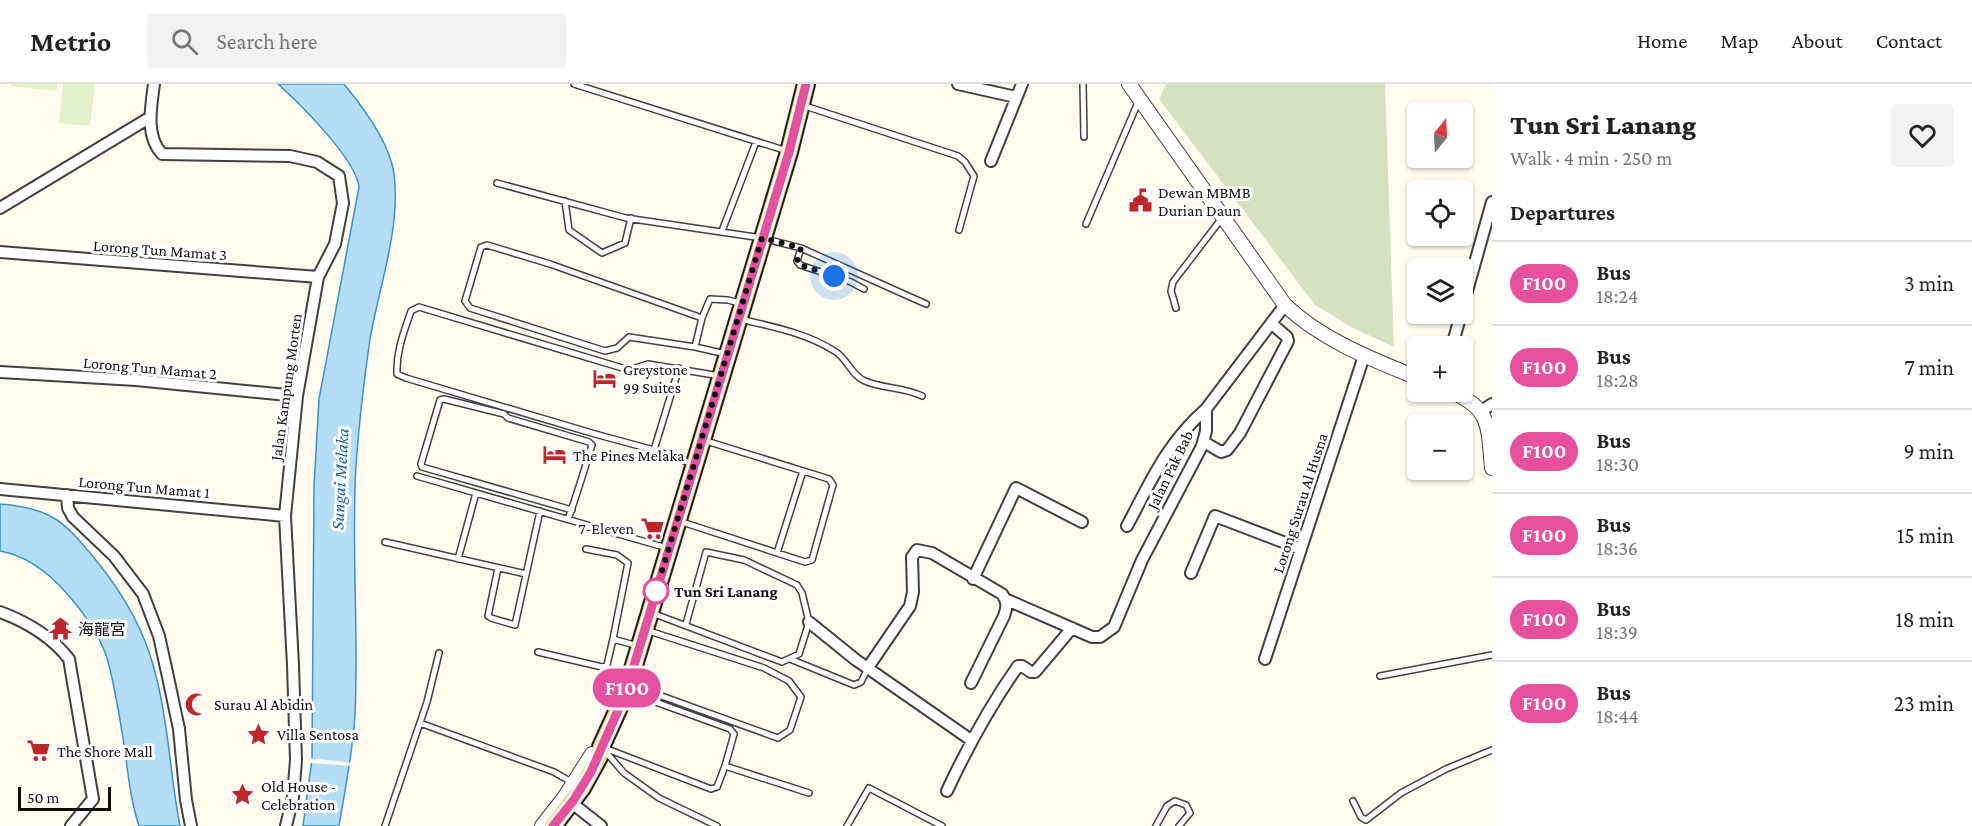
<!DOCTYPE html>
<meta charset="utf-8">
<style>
:root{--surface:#fff;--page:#f2f2f2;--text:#222;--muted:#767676;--line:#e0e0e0}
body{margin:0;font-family:"Crimson Pro","Noto Sans SC",serif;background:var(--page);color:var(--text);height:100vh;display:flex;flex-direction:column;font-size:22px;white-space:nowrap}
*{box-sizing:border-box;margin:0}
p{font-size:20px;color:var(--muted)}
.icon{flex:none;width:33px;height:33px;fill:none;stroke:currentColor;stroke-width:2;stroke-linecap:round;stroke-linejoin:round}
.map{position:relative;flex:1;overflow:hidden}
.sheet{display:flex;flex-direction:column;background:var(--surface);width:480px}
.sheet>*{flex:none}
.badge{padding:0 12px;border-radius:20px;font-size:21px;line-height:39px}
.needle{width:39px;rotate:18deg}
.controls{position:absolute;left:1407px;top:18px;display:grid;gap:12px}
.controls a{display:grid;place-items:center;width:66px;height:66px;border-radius:6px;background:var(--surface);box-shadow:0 2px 4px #0004;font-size:30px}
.scale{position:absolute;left:18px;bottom:15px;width:93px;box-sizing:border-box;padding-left:6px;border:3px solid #0e0e0e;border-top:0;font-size:16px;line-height:21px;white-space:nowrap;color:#0e0e0e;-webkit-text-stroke:4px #fff;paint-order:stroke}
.you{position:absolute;width:30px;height:30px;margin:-15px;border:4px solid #fff;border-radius:50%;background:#1a73e8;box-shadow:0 0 0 9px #1a73e833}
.map>.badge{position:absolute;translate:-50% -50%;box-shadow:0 0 0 3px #fff}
h2{padding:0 18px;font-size:22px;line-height:54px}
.round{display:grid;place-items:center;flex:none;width:63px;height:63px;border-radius:6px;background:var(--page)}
.head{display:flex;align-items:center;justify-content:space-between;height:102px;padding:0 18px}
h1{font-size:28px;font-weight:800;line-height:45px}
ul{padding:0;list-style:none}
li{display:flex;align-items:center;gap:18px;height:84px;padding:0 18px;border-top:2px solid var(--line)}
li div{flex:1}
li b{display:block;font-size:22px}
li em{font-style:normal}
li .badge{min-width:66px;font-weight:700;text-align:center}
header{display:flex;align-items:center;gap:36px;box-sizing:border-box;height:84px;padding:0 30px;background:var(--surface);border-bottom:2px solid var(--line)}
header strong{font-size:28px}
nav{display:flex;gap:33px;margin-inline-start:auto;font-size:21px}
.search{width:420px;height:54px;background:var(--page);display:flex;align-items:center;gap:15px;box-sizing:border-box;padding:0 21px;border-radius:6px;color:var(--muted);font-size:22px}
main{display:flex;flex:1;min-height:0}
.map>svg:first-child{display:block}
.cemetery{fill:#d6e1c0}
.pitch{fill:#e3f1ca}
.water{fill:#b4ddf7;stroke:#3a91ce;stroke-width:1.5}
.pier{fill:#fffcef}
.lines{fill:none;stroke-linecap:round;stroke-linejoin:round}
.service-casing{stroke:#414141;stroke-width:8}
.minor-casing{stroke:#414141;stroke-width:14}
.tertiary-casing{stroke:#414141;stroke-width:16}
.primary-casing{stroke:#1f1f1f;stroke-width:20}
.service{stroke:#fff;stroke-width:5}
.minor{stroke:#fff;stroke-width:10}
.tertiary{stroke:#fff;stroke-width:14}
.primary{stroke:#f9d765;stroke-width:16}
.line-casing{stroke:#fff;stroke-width:14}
.line{stroke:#e6509d;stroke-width:9}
.walk{stroke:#0e0e0e;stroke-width:6;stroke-dasharray:0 10.8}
.stop-dot{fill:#fff;stroke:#e6509d;stroke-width:3}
.labels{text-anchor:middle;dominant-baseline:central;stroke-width:6;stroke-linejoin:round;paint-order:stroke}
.poi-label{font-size:16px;fill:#0e0e0e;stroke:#fff;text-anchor:start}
.street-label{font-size:16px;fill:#0e0e0e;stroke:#fff}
.stop-label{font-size:16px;font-weight:bold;fill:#0e0e0e;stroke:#fff;text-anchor:start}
.water-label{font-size:18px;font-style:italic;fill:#1663a1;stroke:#fff}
</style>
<header>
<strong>Metrio</strong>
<div class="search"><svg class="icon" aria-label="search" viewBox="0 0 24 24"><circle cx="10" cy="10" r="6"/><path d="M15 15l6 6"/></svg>Search here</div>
<nav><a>Home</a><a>Map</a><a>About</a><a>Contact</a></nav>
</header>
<main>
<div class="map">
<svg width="1492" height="742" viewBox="0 0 1492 742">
<rect width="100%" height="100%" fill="#fffcef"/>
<path class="cemetery" d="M1166 0H1385L1394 263 1351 243 1315 221 1159 15Z"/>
<path class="pitch" d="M10 0H57V7L10 2Z
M63 0H95L90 42 59 39Z"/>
<path class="water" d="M278 0H344C363 23 390 59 394 90 401 143 379 203 370 255 364 296 359 339 356 381 351 464 359 547 355 630 353 668 345 705 339 742H303L312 675 314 402 319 315 359 103C356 75 299 19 278 0Z
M0 420C51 424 64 437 95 475 123 509 146 549 156 592 169 641 170 692 180 742H139C130 715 128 688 124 660 120 635 114 598 107 574 98 547 78 521 59 501 43 485 23 471 0 467Z"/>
<path class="pier" d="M309 674 353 679V682L309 679Z"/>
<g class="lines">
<defs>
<path id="service" d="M574 0 787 67
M1083 0 1084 53
M802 21 958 72 965 78 974 92 959 146
M497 99 626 134 762 154 801 164 926 220
M565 117 569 146 602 169 625 159 631 134
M1086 140 1139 16
M722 147 756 58
M801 164 797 177 800 181 851 198 864 205
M1176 224 1171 207 1173 198 1222 134
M740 235C773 243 807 249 836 268 847 275 852 292 865 297 884 305 904 303 922 312
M695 263 702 234
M726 270 695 263 629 253 617 264 605 267 470 224 465 217 481 163 487 161 550 180 702 234 710 215 728 216 739 219
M654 366 679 284
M693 380 654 366 595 350 406 294 397 290C396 267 404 248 411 227L419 223 629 286 648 280 720 292
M417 392 667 464
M568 435C577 411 584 386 592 361L589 358 508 334 504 330 444 315 440 316 421 380 422 383 572 426
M679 437 805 478 812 476 833 401 829 395 703 356
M385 458 526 490
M586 465 617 471 628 479 613 555 638 562
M777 469 803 387
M458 475 476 409
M498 484 488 532 491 534 515 541 540 427
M652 529 782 578 799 570 809 538 802 509 797 501 744 476 706 468 686 540
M538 568 602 583 607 581 613 555
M790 575 854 601 861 598 868 584
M1380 592 1492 571
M631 601 778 654 790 646 801 613 789 597 764 584 646 546
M628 608 730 645 734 650 725 682 809 709
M420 639 554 688 573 699
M602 663 711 705 717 703 725 682
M604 666 624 689 659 714 717 742
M1353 717 1361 733 1366 736 1401 709 1446 685 1492 666
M385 742 427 618 439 569
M847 742 869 704 942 742
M1156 742 1167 722 1175 717 1186 721 1190 729 1179 742"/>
<path id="minor" d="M154 0C151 23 145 52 162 70L290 72 317 78 339 92 343 119 335 160 318 193 297 312 285 432 293 581 296 676 293 713 286 742
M958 0 1016 13
M991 77 1022 0
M0 124 149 34
M0 168 318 193
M1462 225 1492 118
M1452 262 1461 230
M0 288 136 296 297 312
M1483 326 1492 320
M1204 358 1221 368 1227 366 1240 349 1288 257 1287 253 1271 239
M0 405 285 432
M67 411 68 424 73 433 114 472 143 510 159 552 168 593 179 645 186 716 191 742
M1127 442C1151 397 1167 359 1206 325
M1191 489 1215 432 1301 465
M973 495 1016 404 1082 438
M1005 515 1092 553H1100L1114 543 1142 476 1202 362 1206 347V325L1285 221
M0 528C27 538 51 552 69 575L93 715 71 742
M809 538 856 576 971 656
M1265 575 1364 272
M869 582 910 522 913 508 912 473 917 466 932 469 1002 510C1008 518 1007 523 1004 532L971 599
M947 707C968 662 989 623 1018 582H1022L1031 588H1035L1072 544
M568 716 601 742"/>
<path id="tertiary" d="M1129 0 1285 221C1322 256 1371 275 1418 294
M1452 308C1492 325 1488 344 1492 384
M542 742 564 714 592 670"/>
<path id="primary" d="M553 742 582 704 599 673 601 663 626 608 789 68 806 0"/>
</defs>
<use href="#service" class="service-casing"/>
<use href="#minor" class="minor-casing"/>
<use href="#tertiary" class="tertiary-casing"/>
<use href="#primary" class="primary-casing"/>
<use href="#service" class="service"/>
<use href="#minor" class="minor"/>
<use href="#tertiary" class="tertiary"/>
<use href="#primary" class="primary"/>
</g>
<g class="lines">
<defs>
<path id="line" d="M553 742 573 717 591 688 626 608 789 68 806 0"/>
</defs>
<use href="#line" class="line-casing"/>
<use href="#line" class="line"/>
<path class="walk" d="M656 507 762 154 801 164 797 177 800 181 834 192"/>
</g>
<defs>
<symbol id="civic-bare" viewBox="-9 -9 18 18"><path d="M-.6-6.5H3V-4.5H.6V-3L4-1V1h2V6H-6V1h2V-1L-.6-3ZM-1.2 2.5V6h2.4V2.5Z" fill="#c0252a" stroke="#fff" stroke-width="2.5" paint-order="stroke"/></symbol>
<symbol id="hotel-bare" viewBox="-9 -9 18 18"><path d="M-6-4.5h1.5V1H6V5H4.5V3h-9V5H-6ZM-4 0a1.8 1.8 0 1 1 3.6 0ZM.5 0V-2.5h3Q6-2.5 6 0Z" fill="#c0252a" stroke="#fff" stroke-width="2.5" paint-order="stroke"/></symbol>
<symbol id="supermarket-bare" viewBox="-9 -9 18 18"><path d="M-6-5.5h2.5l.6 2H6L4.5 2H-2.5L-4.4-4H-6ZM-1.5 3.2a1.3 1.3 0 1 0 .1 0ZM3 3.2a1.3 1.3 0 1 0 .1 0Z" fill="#c0252a" stroke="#fff" stroke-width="2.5" paint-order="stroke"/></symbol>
<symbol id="temple-bare" viewBox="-9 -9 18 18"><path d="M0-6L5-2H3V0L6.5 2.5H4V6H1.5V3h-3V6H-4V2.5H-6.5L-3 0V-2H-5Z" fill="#c0252a" stroke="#fff" stroke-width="2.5" paint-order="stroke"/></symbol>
<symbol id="mosque-bare" viewBox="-9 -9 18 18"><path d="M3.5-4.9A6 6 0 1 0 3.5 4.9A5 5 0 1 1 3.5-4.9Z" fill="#c0252a" stroke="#fff" stroke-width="2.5" paint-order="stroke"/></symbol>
<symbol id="sight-bare" viewBox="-9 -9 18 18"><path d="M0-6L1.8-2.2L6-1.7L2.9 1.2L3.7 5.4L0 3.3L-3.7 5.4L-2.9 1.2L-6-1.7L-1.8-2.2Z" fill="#c0252a" stroke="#fff" stroke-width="2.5" paint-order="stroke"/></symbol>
</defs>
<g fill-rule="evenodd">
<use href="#civic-bare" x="1124" y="100" width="33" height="33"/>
<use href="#hotel-bare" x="588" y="278" width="33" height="33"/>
<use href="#hotel-bare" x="538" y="354" width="33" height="33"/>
<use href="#supermarket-bare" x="636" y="428" width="33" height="33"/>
<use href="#temple-bare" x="44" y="528" width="33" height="33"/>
<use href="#mosque-bare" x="180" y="604" width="33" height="33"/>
<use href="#sight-bare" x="242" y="634" width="33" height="33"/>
<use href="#supermarket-bare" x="22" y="650" width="33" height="33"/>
<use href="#sight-bare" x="226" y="694" width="33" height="33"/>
</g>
<circle class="stop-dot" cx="656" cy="507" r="12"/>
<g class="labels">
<g class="poi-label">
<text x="1158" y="108">Dewan MBMB<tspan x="1158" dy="18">Durian Daun</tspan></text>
<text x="623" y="285">Greystone<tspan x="623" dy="18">99 Suites</tspan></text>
<text x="573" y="371">The Pines Melaka</text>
<text x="634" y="444" text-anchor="end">7-Eleven</text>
<text x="78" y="545">海龍宮</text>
<text x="214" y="620">Surau Al Abidin</text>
<text x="277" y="650">Villa Sentosa</text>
<text x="57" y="667">The Shore Mall</text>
<text x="261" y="702">Old House -<tspan x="261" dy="18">Celebration</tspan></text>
</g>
<g class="street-label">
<text transform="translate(160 166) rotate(4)">Lorong Tun Mamat 3</text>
<text transform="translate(150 284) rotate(5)">Lorong Tun Mamat 2</text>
<text transform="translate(286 303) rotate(-82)">Jalan Kampung Morten</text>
<text transform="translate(1170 386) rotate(-64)">Jalan Pak Bab</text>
<text transform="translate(144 403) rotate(5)">Lorong Tun Mamat 1</text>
<text transform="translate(1300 419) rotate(-72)">Lorong Surau Al Husna</text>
</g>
<g class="stop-label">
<text x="674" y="507">Tun Sri Lanang</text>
</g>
<g class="water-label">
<text transform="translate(340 395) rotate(-87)">Sungai Melaka</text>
</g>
</g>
</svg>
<div class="controls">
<a><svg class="needle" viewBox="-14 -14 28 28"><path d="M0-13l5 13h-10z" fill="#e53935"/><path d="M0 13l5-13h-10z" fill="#767676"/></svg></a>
<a><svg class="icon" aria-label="locate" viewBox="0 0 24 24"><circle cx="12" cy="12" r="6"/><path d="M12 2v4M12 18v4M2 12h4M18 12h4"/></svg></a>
<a><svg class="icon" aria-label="layers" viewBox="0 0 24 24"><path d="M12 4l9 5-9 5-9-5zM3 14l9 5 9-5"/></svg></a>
<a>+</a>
<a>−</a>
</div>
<div class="scale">50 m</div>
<div class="you" style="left:834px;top:192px"></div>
<b class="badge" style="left:627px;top:604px;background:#e6509d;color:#fff">F100</b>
</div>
<section class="sheet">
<div class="head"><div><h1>Tun Sri Lanang</h1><p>Walk · 4 min · 250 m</p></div><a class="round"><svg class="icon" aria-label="heart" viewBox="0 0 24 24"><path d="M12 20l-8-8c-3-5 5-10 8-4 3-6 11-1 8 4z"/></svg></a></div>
<h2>Departures</h2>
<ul>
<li><span class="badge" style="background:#e6509d;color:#fff">F100</span><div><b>Bus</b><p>18:24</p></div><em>3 min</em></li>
<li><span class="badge" style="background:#e6509d;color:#fff">F100</span><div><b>Bus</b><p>18:28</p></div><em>7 min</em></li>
<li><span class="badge" style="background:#e6509d;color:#fff">F100</span><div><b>Bus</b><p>18:30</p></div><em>9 min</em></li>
<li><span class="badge" style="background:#e6509d;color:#fff">F100</span><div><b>Bus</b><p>18:36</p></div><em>15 min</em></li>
<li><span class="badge" style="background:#e6509d;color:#fff">F100</span><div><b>Bus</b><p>18:39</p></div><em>18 min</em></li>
<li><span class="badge" style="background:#e6509d;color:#fff">F100</span><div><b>Bus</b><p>18:44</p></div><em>23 min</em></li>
</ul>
</section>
</main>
